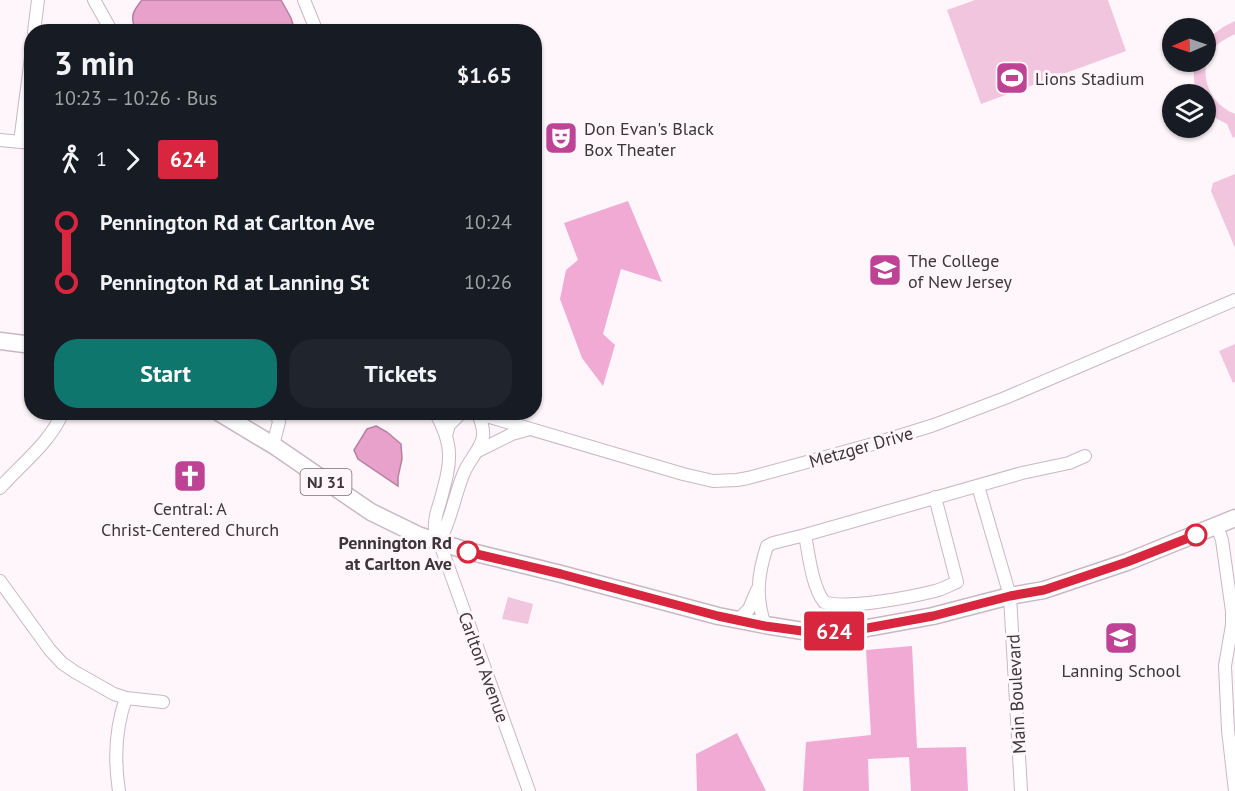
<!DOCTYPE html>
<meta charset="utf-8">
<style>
:root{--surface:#171b24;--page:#20242c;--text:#f1f3f6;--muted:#9ea1a6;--accent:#0f766e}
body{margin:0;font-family:"PT Sans",sans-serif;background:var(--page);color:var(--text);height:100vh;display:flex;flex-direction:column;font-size:22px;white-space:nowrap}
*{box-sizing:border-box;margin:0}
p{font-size:20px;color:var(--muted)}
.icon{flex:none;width:33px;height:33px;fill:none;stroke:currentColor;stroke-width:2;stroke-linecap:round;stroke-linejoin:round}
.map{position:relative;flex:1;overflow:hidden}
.details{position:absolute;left:24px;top:24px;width:518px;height:396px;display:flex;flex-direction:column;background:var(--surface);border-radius:24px;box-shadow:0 2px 4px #0004}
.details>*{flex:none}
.badge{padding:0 12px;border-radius:4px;font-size:21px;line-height:39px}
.needle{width:39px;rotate:268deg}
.buttons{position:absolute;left:1162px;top:18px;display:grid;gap:12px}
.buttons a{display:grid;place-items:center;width:54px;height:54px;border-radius:50%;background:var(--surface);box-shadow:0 2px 4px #0004;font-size:30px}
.map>.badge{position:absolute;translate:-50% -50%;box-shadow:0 0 0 3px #fff}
.legs{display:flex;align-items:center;gap:9px;height:66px;padding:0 30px;font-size:20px}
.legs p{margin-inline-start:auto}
.overview{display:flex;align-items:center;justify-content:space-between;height:102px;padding:0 30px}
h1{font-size:33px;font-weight:600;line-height:45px}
.primary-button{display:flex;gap:12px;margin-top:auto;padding:12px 30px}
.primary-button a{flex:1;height:69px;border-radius:24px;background:var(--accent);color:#fff;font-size:24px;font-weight:600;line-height:69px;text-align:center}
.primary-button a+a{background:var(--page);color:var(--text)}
ul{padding:0 30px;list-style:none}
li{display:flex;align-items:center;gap:21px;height:60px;font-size:22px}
li i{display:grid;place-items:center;width:9px;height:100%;margin:0 8px;background:currentColor}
li i::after{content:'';width:15px;height:15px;margin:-8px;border:4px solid;border-radius:50%;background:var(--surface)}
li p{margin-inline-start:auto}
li:first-child i{background:linear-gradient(#0000 50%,currentColor 0)}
li:last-child i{background:linear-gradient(currentColor 50%,#0000 0)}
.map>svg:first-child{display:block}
.green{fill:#f1c5de}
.forest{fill:#f1aad4}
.water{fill:#e7a1ca;stroke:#b4819f;stroke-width:1.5}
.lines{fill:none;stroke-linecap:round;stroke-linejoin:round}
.minor-casing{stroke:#cab7c2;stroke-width:14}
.major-casing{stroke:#cab7c2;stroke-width:19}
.minor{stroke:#fff;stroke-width:12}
.major{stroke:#fff;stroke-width:16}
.line-1-casing{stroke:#fff;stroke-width:14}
.line-1{stroke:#d7263d;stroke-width:9}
.stop-1-dot{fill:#fff;stroke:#d7263d;stroke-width:3}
.labels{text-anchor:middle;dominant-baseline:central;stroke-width:6;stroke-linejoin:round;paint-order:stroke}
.shield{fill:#fef6fa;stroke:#776f74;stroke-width:1.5}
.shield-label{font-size:16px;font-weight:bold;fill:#3d353a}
.poi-label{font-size:18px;fill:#3d353a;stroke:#fef6fa;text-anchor:start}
.street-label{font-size:18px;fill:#3d353a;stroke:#fef6fa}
.stop-label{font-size:18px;font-weight:bold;fill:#3d353a;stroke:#fef6fa;text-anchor:end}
</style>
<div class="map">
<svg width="1235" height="791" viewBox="0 0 1235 791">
<rect width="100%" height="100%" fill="#fef6fa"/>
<path class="green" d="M975 0H1108L1126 51 981 104 947 10Z
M1235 21V34C1229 37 1223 40 1218 44 1194 66 1207 103 1235 114V137L1233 138 1227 124 1217 119 1206 108V94H1198C1193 83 1193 73 1195 62H1206L1207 39 1223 27Z
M1235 174V248L1211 191 1213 183Z
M1235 344V382L1233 383 1219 351Z
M508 597 533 604 528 624 502 619Z"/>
<path class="forest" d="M628 201 662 282 621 269 603 334 615 345 603 386 582 358 560 299 566 270 578 260 564 223Z
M912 646 917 748 966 747 968 791H911L909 757 868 759 869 791H803L806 742 871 735 866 650Z
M737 733 766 791H697L696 754Z"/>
<path class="water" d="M142 0H281L291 18 295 31H136C130 17 132 12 142 0Z
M376 426 387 432 401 444 402 459 398 477V486L358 459 354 450 367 429Z"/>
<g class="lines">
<defs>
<path id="minor" d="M94 0 112 32
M304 0 317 32
M34 32 38 0
M0 140 32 143
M20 142 32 50
M435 412C456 448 450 465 440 502 437 511 434 520 435 530L529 791
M473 412 683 474 713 481 737 480 748 478 873 444 934 425 1005 398 1235 300
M446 436 449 425 462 412
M273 445 279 422 276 412
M476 452 512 434 530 429
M978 486 1010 596 1021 791
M0 488C22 463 49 444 63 412
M1217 526 1222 540 1232 611V625L1225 666 1228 730 1235 791
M805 535C809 556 812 586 824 602 846 610 911 597 935 591 943 589 950 585 957 582L935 497
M439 542C451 521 454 497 463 475 468 461 480 451 483 437 484 428 481 421 478 414
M0 581 50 650 62 663 75 672 114 694 126 698 163 702
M738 620 749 609 757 590
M765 625C755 597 758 574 767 546L773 543 805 535 1022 473 1069 463 1085 456
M119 791C114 759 115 729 126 698"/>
<path id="major" d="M0 341 32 345
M218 412 273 445 371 512 418 535 464 550 561 574 718 616 765 625 803 631 862 629 933 616 1010 596 1044 590 1127 562 1235 518"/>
</defs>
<use href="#minor" class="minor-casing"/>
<use href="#major" class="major-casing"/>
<use href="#minor" class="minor"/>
<use href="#major" class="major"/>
</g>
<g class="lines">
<defs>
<path id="line-1" d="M468 552 561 574 718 616 765 626 802 631H832L862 629 933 616 1010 596 1044 590 1127 562 1196 535"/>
</defs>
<use href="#line-1" class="line-1-casing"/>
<use href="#line-1" class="line-1"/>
</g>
<defs>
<symbol id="stadium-square" viewBox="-11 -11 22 22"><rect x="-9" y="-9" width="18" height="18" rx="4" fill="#be4395" stroke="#fef6fa"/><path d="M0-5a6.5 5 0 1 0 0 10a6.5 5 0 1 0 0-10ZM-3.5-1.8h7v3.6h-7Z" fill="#fff"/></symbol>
<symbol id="theatre-square" viewBox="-11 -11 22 22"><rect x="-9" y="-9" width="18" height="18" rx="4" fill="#be4395" stroke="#fef6fa"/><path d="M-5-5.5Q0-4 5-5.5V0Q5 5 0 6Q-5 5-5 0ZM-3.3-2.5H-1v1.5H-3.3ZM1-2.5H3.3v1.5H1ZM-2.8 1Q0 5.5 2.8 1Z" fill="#fff"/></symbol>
<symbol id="university-square" viewBox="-11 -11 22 22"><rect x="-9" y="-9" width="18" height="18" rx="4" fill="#be4395" stroke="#fef6fa"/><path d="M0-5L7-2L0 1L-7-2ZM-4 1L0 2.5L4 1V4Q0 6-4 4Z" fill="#fff"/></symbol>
<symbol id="church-square" viewBox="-11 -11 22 22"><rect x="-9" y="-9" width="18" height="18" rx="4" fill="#be4395" stroke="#fef6fa"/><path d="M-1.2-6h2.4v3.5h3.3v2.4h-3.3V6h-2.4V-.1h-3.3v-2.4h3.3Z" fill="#fff"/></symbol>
<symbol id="school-square" viewBox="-11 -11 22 22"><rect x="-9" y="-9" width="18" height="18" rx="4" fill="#be4395" stroke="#fef6fa"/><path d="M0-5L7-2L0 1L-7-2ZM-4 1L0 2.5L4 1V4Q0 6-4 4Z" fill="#fff"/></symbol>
</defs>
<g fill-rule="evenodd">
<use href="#stadium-square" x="993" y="59" width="38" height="38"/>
<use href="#theatre-square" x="542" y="119" width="38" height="38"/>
<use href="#university-square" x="866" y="251" width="38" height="38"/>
<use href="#church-square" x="171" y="457" width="38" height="38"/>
<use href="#school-square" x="1102" y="619" width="38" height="38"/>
</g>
<g class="stop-1-dot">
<circle cx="1196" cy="535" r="10"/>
<circle cx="468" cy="552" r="10"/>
</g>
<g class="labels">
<rect class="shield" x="300.5" y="469" width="51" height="26" rx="4.5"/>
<g class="shield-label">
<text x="326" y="482">NJ 31</text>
</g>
<g class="poi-label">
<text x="1035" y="78">Lions Stadium</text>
<text x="584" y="128">Don Evan's Black<tspan x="584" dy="21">Box Theater</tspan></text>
<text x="908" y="260">The College<tspan x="908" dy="21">of New Jersey</tspan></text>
<text x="190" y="508" text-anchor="middle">Central: A<tspan x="190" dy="21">Christ-Centered Church</tspan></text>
<text x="1121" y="670" text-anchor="middle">Lanning School</text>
</g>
<g class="street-label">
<text transform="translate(861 447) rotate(-16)">Metzger Drive</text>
<text transform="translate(484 667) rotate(70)">Carlton Avenue</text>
<text transform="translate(1016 694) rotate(-93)">Main Boulevard</text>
</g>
<g class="stop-label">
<text x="452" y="542">Pennington Rd<tspan x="452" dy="21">at Carlton Ave</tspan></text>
</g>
</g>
</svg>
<div class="buttons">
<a><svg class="needle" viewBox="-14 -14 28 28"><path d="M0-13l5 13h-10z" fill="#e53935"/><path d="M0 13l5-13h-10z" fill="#9ea1a6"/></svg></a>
<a><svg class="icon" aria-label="layers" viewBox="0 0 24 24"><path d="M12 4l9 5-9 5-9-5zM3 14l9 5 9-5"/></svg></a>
</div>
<b class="badge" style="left:834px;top:631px;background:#d7263d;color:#fff">624</b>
<section class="details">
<div class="overview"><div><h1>3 min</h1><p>10:23 – 10:26 · Bus</p></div><b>$1.65</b></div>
<div class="legs"><svg class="icon" aria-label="walk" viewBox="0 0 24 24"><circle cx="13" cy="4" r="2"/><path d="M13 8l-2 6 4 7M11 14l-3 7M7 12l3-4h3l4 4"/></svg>1<svg class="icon" aria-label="forward" viewBox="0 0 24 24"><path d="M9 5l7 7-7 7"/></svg><b class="badge" style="background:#d7263d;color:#fff">624</b></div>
<ul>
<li><i style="color:#d7263d"></i><b>Pennington Rd at Carlton Ave</b><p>10:24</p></li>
<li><i style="color:#d7263d"></i><b>Pennington Rd at Lanning St</b><p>10:26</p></li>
</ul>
<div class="primary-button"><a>Start</a><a>Tickets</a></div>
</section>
</div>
